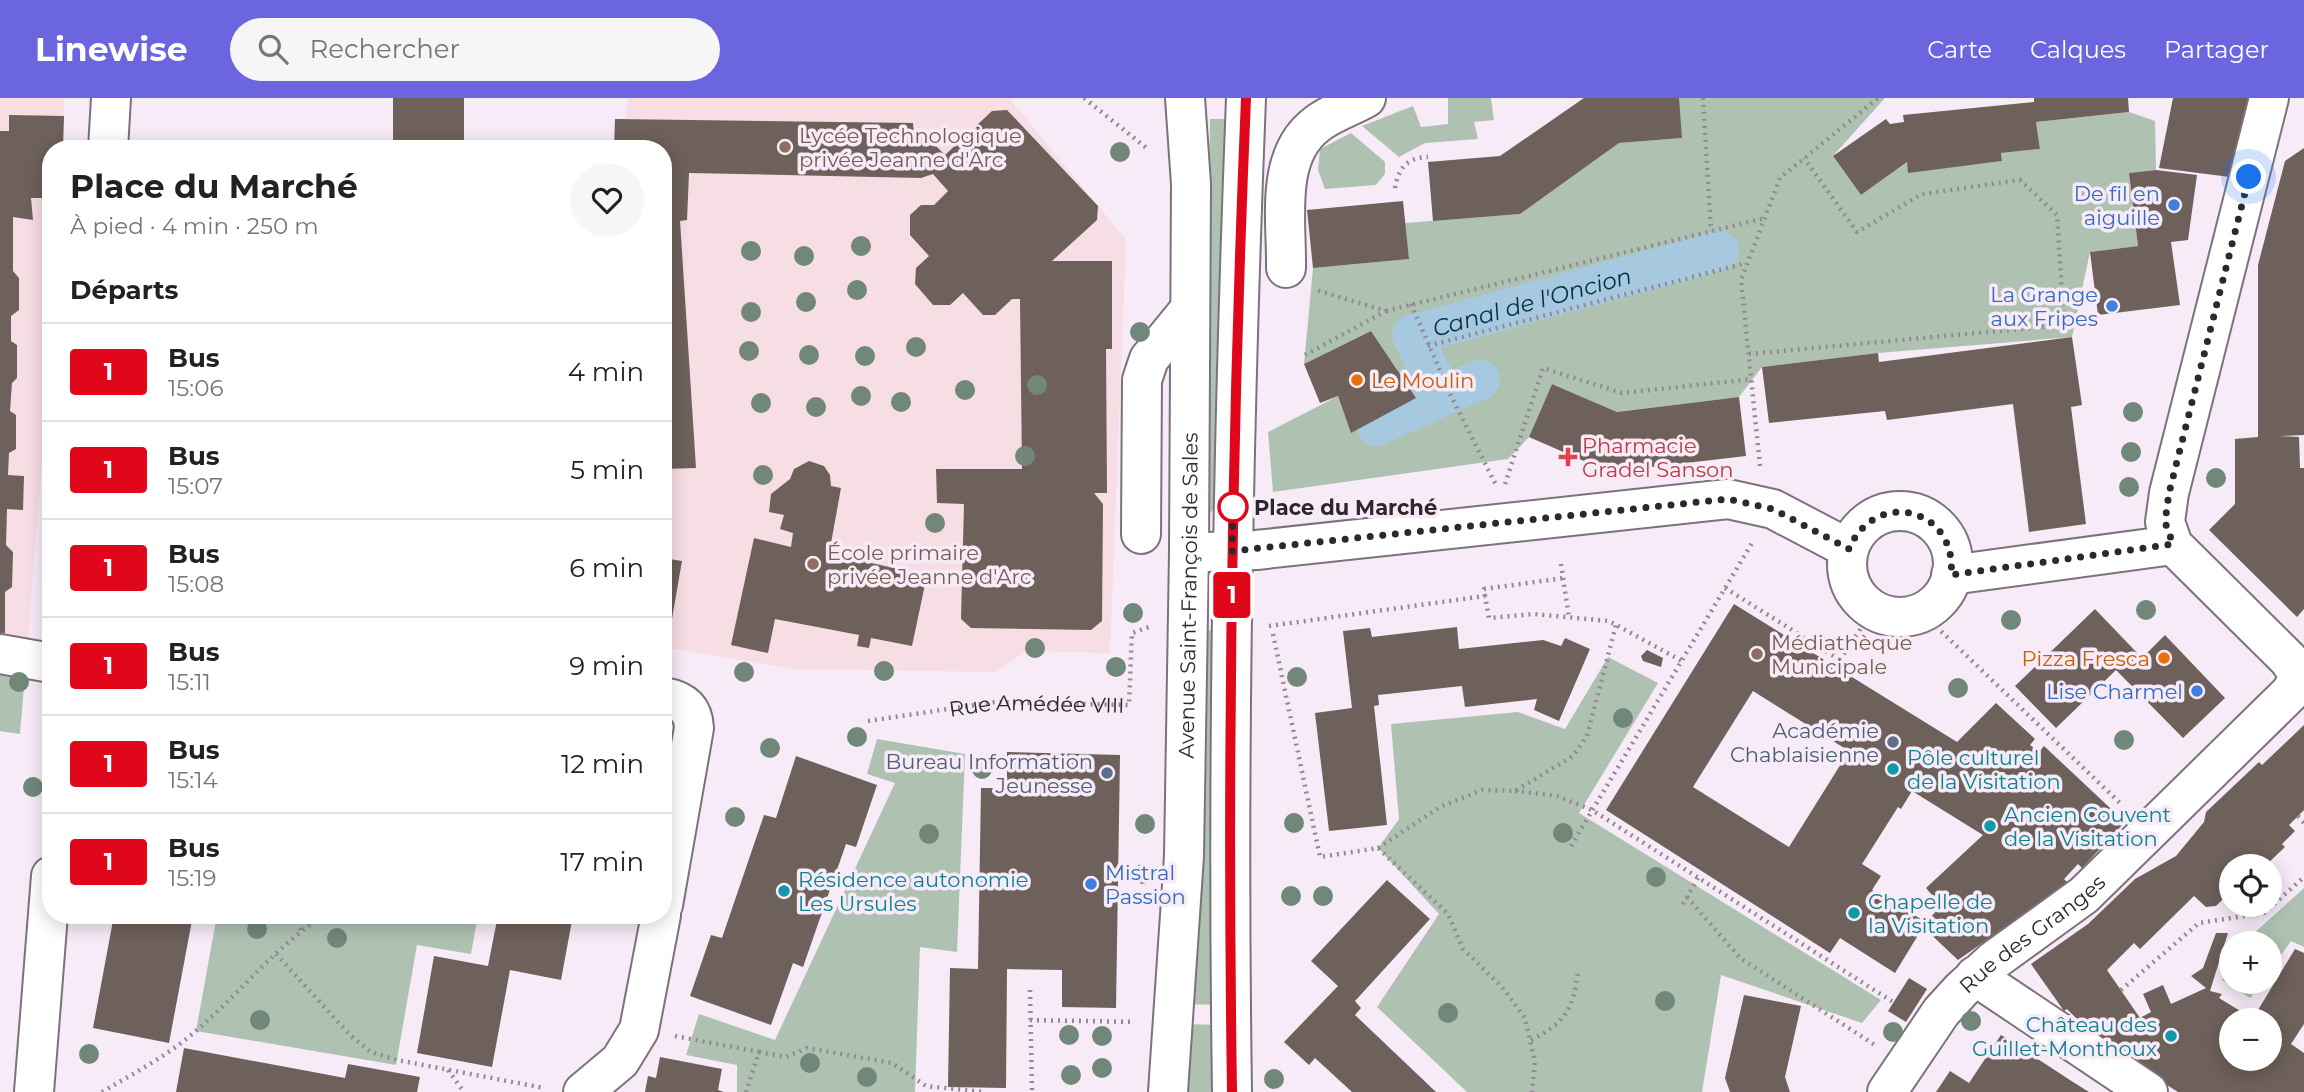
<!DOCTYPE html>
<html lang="fr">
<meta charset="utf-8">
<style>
:root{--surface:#fff;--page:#f6f6f6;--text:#222;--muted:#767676;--line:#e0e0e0;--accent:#6b66e0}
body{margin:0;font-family:Montserrat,sans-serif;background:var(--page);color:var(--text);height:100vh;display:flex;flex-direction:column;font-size:26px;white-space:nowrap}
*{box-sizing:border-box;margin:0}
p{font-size:23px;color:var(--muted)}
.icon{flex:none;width:38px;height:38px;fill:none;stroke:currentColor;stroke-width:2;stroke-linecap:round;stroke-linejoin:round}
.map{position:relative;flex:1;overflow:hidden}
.side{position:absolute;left:42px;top:42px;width:630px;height:784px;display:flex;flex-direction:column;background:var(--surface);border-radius:28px;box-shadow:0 4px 18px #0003}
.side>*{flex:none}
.badge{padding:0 14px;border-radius:5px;font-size:24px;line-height:46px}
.fabs{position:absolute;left:2219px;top:756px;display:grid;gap:14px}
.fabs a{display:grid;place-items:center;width:63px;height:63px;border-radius:50%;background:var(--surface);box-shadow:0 4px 18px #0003;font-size:35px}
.you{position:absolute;width:35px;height:35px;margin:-18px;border:5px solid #fff;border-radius:50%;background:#1a73e8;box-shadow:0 0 0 10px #1a73e833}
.map>.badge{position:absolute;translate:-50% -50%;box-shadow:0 0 0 4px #fff}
h2{padding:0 28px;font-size:26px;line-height:63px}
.round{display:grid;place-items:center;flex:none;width:74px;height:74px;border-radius:37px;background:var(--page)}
.overview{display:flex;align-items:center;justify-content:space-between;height:119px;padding:0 28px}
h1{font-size:33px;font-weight:700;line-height:52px}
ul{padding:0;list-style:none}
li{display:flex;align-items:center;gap:21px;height:98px;padding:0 28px;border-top:2px solid var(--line)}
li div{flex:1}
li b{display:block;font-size:26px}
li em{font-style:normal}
li .badge{min-width:77px;font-weight:700;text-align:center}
header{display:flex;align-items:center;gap:42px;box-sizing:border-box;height:98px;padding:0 35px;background:var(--accent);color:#fff}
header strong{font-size:33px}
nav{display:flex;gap:38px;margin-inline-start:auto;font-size:24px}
.search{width:490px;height:63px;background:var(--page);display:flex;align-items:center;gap:18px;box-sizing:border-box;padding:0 24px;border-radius:38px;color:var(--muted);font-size:26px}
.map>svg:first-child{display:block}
.education{fill:#f7dde4}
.green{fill:#afc2b2}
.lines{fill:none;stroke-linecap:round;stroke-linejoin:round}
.canal{stroke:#a6c9df;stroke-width:40}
.building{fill:#6e605a;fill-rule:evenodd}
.minor-casing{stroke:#7c727d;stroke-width:42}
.path{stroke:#928a92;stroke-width:4.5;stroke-dasharray:2 5;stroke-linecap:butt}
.minor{stroke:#fff;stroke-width:38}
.tree{fill:#70877a}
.line-casing{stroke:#fff;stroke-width:16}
.line{stroke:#e1071b;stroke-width:10}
.walk{stroke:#2c282c;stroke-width:7;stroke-dasharray:0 12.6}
.education-dot{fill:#8d6e63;stroke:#f6ebf7;stroke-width:2.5}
.shop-dot{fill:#3f7fe0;stroke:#f6ebf7;stroke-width:2.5}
.food-dot{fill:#e8710a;stroke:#f6ebf7;stroke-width:2.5}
.health-dot{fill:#e0444e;stroke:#f6ebf7;stroke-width:2.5}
.stop-dot{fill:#fff;stroke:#e1071b;stroke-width:3.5}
.service-dot{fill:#5c6f8a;stroke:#f6ebf7;stroke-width:2.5}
.culture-dot{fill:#0f9aa8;stroke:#f6ebf7;stroke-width:2.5}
.labels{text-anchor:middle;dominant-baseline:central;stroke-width:7;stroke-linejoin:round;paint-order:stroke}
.education-label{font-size:21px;fill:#785e54;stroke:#f6ebf7;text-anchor:start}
.shop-label{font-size:21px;fill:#366cbe;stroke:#f6ebf7;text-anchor:end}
.food-label{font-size:21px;fill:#c56008;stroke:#f6ebf7;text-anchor:start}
.health-label{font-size:21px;fill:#be3a42;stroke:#f6ebf7;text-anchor:start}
.stop-label{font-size:21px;font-weight:bold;fill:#2c282c;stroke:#f6ebf7;text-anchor:start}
.street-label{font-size:21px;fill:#2c282c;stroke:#f6ebf7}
.service-label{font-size:21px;fill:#4e5e75;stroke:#f6ebf7;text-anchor:end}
.culture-label{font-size:21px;fill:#0d838f;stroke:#f6ebf7;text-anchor:start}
.water-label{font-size:23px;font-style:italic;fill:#013148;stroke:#f6ebf7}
</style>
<header>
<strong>Linewise</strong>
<div class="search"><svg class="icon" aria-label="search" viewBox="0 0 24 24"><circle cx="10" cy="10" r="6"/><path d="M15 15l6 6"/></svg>Rechercher</div>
<nav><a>Carte</a><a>Calques</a><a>Partager</a></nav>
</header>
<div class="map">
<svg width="2304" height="994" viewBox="0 0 2304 994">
<rect width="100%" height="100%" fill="#f6ebf7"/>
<path class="education" d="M0 0H64L63 51H51V248L25 576 0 571Z
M628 0H1009L1126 142 1110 555 1026 553 996 574 794 571 663 549V51H614L615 21H626Z"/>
<path class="green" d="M1448 0H1491L1494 22 1474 24 1478 41 1425 45 1399 59 1362 28 1413 8 1421 29 1448 26Z
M1678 0H1885L1833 58 1861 97 1907 64 1909 74 2002 63 2001 55 2040 51 2036 24 2129 14 2155 23 2156 72 2129 75 2138 148 2090 154 2072 239 1878 255 1762 269 1739 299 1617 314 1552 286 1529 339 1508 361 1273 394 1268 334 1338 298 1352 334 1416 300 1371 233 1304 266 1313 170 1409 161 1405 125 1520 116 1619 45 1682 40Z
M1210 21H1227L1217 405 1211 415 1204 403Z
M1351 35 1385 64V76L1376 87 1325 91 1318 72 1320 51Z
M1201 532 1216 533 1217 907 1186 906Z
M1608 559 1658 585 1579 715 1881 902 1862 925 1721 877 1702 994H1467L1377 909 1439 816 1378 750 1399 721 1391 626 1518 614 1565 631Z
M0 571 25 576 20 636 0 633Z
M877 641 965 656 957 854 920 849 915 994H737V967L686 957 699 916 775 942 895 685 867 676Z
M2304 790V849L2291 843 2270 873V845H2243Z
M217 817H478L471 856 417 847 396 967 196 933Z
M2231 866V884H2262L2250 900 2222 882Z
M1185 926 1217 927 1218 994H1181Z"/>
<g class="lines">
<g class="canal">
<path d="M1442 298 1480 282"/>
<path id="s1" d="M1377 328 1442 298 1412 237 1719 153"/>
</g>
</g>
<path class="building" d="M393 0H464V51H383L384 44H393Z
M1584 0H1679L1682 40 1619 45 1520 116 1433 123 1428 64 1500 58Z
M2034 0H2128L2129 14 2036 24 2040 51 2001 55 2002 63 1908 75 1907 64 1861 97 1833 58 1886 21 1890 26 1904 24 1903 17 2034 4Z
M2173 0H2248L2230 79 2159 70Z
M1007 12 1098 108 1097 122 1052 163H1112V251H1106L1107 395H1094L1103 406 1102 523 1091 532 971 530 961 521 964 406 937 405 936 371H1022L1020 201H1012L995 217H983L963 195 950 207H933L915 186 916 170 929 158 910 137V117L921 107H934L948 93 933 76 921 80 689 75 687 122 680 123 696 370 663 371V51H614L615 21 913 25 914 37 926 38 945 57 992 13Z
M9 17 64 18 63 51H51V100H31L33 122 13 119V173L19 180V212L11 218V243L17 247V280L12 285 10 313 16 317V351L9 355 8 377 24 378 23 412 7 411 6 447 13 454 12 489 5 494V535H0V33H9Z
M2304 50V337L2279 338 2299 339 2300 370H2304V511L2297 519 2209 432 2235 406V341L2258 339V167L2285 63Z
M2156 72 2197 77 2188 142 2171 144 2180 207 2098 217 2090 154 2138 148 2129 75Z
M1403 103 1409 161 1313 170 1307 112Z
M1371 233 1416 300 1351 335 1338 298 1320 305 1304 266Z
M2072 239 2082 307 2071 309 2086 426 2029 434 2013 306 1887 322 1885 313 1769 325 1762 269 1878 255 1879 264Z
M1552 286 1617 314 1739 299 1746 358 1609 374 1529 339Z
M809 363 824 368 830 377 831 388 841 390 829 456 927 477 912 548 871 540 869 550 857 548 859 537 775 521 768 555 731 547 754 440 791 449 793 435 780 431 784 417 769 414 771 396 790 381 794 371Z
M663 460 682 463 670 532 663 531Z
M1734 506 1957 644 1996 605 2035 641 2030 647 2039 654 2044 648 2125 724 2082 770 2078 766 2064 781 2068 785 1958 862 1923 829 1895 875 1840 840 1830 855 1606 712ZM1753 593 1849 653 1789 749 1693 689ZM1912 693 1983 737 1926 790 1941 808 1926 824 1872 792 1881 778 1862 766 1898 709 1901 711Z
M2095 511 2142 560 2165 537 2225 600 2183 640 2116 572 2056 630 2015 588Z
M1457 529 1459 551 1543 542 1561 548 1565 540 1590 551 1559 623 1534 612 1537 601 1465 609 1462 588 1378 597 1379 607 1374 608 1387 727 1329 733 1315 615 1352 610 1343 533 1370 530 1372 539Z
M1647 552 1663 560 1661 569 1643 563 1641 558Z
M2304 627V712L2289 727 2295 733 2282 746 2285 749 2265 768H2231V793L2216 808 2206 809 2194 798 2140 851 2134 845 2107 872 2140 920 2151 914 2143 896 2163 887 2171 906 2206 890 2191 878 2203 870 2216 835H2228L2210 893 2222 896 2219 900 2255 922H2231V961H2270L2273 920 2258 912 2295 851 2304 855V926L2291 946 2304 955V994H2178L2101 945 2067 911 2064 913 2031 866 2088 826 2135 781 2176 758 2204 724 2206 714 2259 664 2262 667Z
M1007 654 1120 657 1116 910 1062 909V872L1007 871 1006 990 948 989 950 870 978 871 981 690H1007Z
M796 658 877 687 856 749 846 746 803 869 793 865 771 927 690 898 711 837 722 840 764 717 776 720Z
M1387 782 1430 821 1355 903 1361 910 1355 917 1436 994H1352L1315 960 1309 967 1284 944 1338 888 1311 863Z
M114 817H193L169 945 93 930Z
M498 817H573L561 882 510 872 492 969 417 955 434 858 488 868Z
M1909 880 1927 891 1906 924 1888 913Z
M1744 897 1801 908 1785 979 1790 994H1730L1725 980Z
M2001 937 2073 984 2089 994H1936L1950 973 1969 985Z
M184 950 345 980 348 966 420 979 417 994H176Z
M660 959 722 971 718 992 724 994H645L648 978 656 980Z"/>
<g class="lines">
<defs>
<g id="minor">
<path d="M108 51 111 0"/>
<path d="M1286 170C1287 124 1274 58 1317 26 1331 15 1350 9 1366 0"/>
<circle cx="1900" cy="466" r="53"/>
<path d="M1141 436 1142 282 1149 261 1190 211"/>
<path d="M1207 454 1256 452 1728 401 1773 411 1849 451"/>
<path d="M1951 477 2173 447"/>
<path d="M0 556 51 565"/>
<path d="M663 599C682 602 693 610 694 630L663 807"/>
<path d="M1975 878 2148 994"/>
<path d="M34 994 51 778"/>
<path d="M583 994 620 963 639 932 661 817"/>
<path id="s3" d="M1168 994 1184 758 1189 454 1191 86 1185 0"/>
<path d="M1232 994C1227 662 1233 331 1246 0"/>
<path id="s4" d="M1887 994 1941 914 1962 891 1993 863 2084 797 2289 596C2300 582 2299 575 2288 561L2173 447 2165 424 2169 395 2269 0"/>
</g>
</defs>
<use href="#minor" class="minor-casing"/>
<g class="path">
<path d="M1084 0 1149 52"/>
<path d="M1703 0 1711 133"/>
<path d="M1395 90C1398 70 1408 59 1428 59"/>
<path d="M1411 206 1452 300 1496 387"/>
<path d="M1386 213 1765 120"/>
<path d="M1428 248 1746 165"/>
<path d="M1749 256 2064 227 2057 117 2020 82 1922 96 1857 134 1804 60"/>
<path d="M1305 257 1386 213 1316 192"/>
<path d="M1760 368 1741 182 1780 80 1878 0"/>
<path d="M1505 386 1543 270 1622 295 1752 281"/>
<path d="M1561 466 1569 520"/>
<path d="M1725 490 1840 562 1836 569"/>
<path d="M1485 498 1484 491 1564 480"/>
<path d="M1921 514 2121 706"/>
<path d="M1269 528 1485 498 1489 520 1534 516 1609 523 1682 563"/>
<path d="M1273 536 1320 759 1378 750 1448 816 1463 851 1502 889 1525 920 1535 964 1532 994"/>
<path d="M1840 562 1873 512"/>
<path id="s2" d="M868 623 995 604 1129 607 1132 535 1149 529"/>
<path d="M1515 693 1557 698 1592 712 1893 904"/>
<path d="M2298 718 2304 725"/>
<path d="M1571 748 1752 445"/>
<path d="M1378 750 1440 709 1482 692 1515 693 1573 658 1587 638 1616 527"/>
<path d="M1687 799 1740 860 1875 947"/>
<path d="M1683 806 1698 780"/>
<path d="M295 817 301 832"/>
<path d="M276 856 351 938 371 954 397 962 544 990"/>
<path d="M1030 892 1032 994"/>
<path d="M2121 892 2199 825 2264 815 2304 779"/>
<path d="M1030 922 1135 924"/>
<path d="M675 938 759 954 746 994"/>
<path d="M1531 942C1566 924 1573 912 1578 873"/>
<path d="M759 954 786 959 807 950 892 965 926 988 984 994"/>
<path d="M448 972 464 994"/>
<path d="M102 994C134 975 169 957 197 932 240 895 276 848 324 817"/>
</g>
<use href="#minor" class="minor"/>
</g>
<g class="tree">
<circle cx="1120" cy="54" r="10"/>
<circle cx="861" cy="148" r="10"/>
<circle cx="751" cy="153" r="10"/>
<circle cx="804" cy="158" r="10"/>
<circle cx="857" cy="192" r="10"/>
<circle cx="806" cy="204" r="10"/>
<circle cx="751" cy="214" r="10"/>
<circle cx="1140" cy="234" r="10"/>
<circle cx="916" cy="249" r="10"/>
<circle cx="749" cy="253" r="10"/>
<circle cx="809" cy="257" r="10"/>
<circle cx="865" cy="258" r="10"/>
<circle cx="1037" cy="287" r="10"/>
<circle cx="965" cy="292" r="10"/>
<circle cx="861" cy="298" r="10"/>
<circle cx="901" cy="304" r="10"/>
<circle cx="761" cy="305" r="10"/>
<circle cx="816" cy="309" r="10"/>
<circle cx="2133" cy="314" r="10"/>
<circle cx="2131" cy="354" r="10"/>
<circle cx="1025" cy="358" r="10"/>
<circle cx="763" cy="377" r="10"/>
<circle cx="2216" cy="380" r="10"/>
<circle cx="2129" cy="389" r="10"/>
<circle cx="935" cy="425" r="10"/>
<circle cx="2146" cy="512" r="10"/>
<circle cx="1133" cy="515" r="10"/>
<circle cx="2011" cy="522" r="10"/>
<circle cx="1035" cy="550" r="10"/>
<circle cx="1116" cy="569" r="10"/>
<circle cx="884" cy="573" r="10"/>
<circle cx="744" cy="574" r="10"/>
<circle cx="1297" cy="579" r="10"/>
<circle cx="19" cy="584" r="10"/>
<circle cx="1958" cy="590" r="10"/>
<circle cx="1623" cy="620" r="10"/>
<circle cx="857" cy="639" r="10"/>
<circle cx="2124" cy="642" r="10"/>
<circle cx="770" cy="650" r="10"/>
<circle cx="982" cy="671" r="10"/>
<circle cx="33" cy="689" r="10"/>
<circle cx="735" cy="719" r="10"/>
<circle cx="1294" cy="725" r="10"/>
<circle cx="1145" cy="726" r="10"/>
<circle cx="1563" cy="735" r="10"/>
<circle cx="929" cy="736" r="10"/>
<circle cx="1143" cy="776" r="10"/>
<circle cx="1656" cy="779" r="10"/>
<circle cx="1291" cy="798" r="10"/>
<circle cx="1323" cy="798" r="10"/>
<circle cx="257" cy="831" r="10"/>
<circle cx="337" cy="840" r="10"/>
<circle cx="1665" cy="903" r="10"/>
<circle cx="1448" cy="915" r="10"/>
<circle cx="260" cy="922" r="10"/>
<circle cx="1971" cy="923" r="10"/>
<circle cx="1893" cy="934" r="10"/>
<circle cx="1069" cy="937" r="10"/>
<circle cx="1102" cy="938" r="10"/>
<circle cx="89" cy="956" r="10"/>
<circle cx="810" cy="965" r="10"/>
<circle cx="1102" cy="970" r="10"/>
<circle cx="1071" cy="977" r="10"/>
<circle cx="867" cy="979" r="10"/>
<circle cx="1274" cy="981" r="10"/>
</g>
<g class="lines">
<defs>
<path id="line" d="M1232 994C1227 662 1232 331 1246 0"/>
</defs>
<use href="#line" class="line-casing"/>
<use href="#line" class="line"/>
<path class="walk" d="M1233 409V406L1232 453 1728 401 1773 411 1849 451C1875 389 1958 410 1951 477L2173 446 2165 424 2169 395 2249 79"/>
</g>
<g class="education-dot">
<circle cx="785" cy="49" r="7"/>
<circle cx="813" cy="466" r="7"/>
<circle cx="1757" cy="556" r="7"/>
</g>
<g class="shop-dot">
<circle cx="2174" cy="107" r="7"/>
<circle cx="2112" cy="208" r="7"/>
<circle cx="2197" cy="593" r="7"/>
<circle cx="1091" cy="786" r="7"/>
</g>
<g class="food-dot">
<circle cx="1357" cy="282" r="7"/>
<circle cx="2164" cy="560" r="7"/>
</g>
<path class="health-dot" d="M1564.5 348.5h7v7h7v7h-7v7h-7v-7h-7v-7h7z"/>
<circle class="stop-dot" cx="1233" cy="409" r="14"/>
<g class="service-dot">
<circle cx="1893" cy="644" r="7"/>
<circle cx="1107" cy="675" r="7"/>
</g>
<g class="culture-dot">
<circle cx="1893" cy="671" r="7"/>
<circle cx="1990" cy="728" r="7"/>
<circle cx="784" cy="793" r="7"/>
<circle cx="1854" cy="815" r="7"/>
<circle cx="2171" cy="938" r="7"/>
</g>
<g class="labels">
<g class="education-label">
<text x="799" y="37">Lycée Technologique<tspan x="799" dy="24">privée Jeanne d'Arc</tspan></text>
<text x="827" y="454">École primaire<tspan x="827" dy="24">privée Jeanne d'Arc</tspan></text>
<text x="1771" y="544">Médiathèque<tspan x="1771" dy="24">Municipale</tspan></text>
</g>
<g class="shop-label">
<text x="2160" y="95">De fil en<tspan x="2160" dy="24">aiguille</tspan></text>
<text x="2098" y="196">La Grange<tspan x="2098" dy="24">aux Fripes</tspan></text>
<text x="2183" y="593">Lise Charmel</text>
<text x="1105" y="774" text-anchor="start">Mistral<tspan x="1105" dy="24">Passion</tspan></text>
</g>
<g class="food-label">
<text x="1371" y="282">Le Moulin</text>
<text x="2150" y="560" text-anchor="end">Pizza Fresca</text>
</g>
<g class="health-label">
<text x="1582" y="347">Pharmacie<tspan x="1582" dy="24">Gradel Sanson</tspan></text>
</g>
<g class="stop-label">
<text x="1254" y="409">Place du Marché</text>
</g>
<g class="street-label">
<text stroke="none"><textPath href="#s3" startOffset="497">Avenue Saint-François de Sales</textPath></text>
<text stroke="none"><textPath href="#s2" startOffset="170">Rue Amédée VIII</textPath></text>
<text stroke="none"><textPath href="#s4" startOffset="217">Rue des Granges</textPath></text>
</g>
<g class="service-label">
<text x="1879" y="632">Académie<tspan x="1879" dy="24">Chablaisienne</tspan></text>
<text x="1093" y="663">Bureau Information<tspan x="1093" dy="24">Jeunesse</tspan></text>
</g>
<g class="culture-label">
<text x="1907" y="659">Pôle culturel<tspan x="1907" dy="24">de la Visitation</tspan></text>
<text x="2004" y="716">Ancien Couvent<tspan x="2004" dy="24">de la Visitation</tspan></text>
<text x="798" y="781">Résidence autonomie<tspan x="798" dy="24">Les Ursules</tspan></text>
<text x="1868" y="803">Chapelle de<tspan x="1868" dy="24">la Visitation</tspan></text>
<text x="2157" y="926" text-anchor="end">Château des<tspan x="2157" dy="24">Guillet-Monthoux</tspan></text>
</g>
<g class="water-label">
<text stroke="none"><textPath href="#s1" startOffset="264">Canal de l'Oncion</textPath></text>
</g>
</g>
</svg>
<div class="fabs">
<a><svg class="icon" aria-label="locate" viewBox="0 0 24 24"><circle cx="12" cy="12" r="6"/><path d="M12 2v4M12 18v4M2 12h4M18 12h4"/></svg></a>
<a>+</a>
<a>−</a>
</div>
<div class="you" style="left:2249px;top:79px"></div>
<b class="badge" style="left:1232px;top:497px;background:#e1071b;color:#fff">1</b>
<section class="side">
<div class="overview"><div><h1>Place du Marché</h1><p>À pied · 4 min · 250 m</p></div><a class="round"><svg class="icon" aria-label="heart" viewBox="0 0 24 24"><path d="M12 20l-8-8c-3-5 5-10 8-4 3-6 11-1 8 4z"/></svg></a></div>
<h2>Départs</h2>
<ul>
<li><span class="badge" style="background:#e1071b;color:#fff">1</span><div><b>Bus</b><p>15:06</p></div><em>4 min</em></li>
<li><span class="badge" style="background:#e1071b;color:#fff">1</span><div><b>Bus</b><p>15:07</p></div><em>5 min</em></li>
<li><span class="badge" style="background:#e1071b;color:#fff">1</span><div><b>Bus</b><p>15:08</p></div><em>6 min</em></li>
<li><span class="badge" style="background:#e1071b;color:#fff">1</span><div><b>Bus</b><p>15:11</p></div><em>9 min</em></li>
<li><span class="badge" style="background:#e1071b;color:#fff">1</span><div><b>Bus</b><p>15:14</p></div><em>12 min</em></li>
<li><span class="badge" style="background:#e1071b;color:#fff">1</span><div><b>Bus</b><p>15:19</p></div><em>17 min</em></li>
</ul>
</section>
</div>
